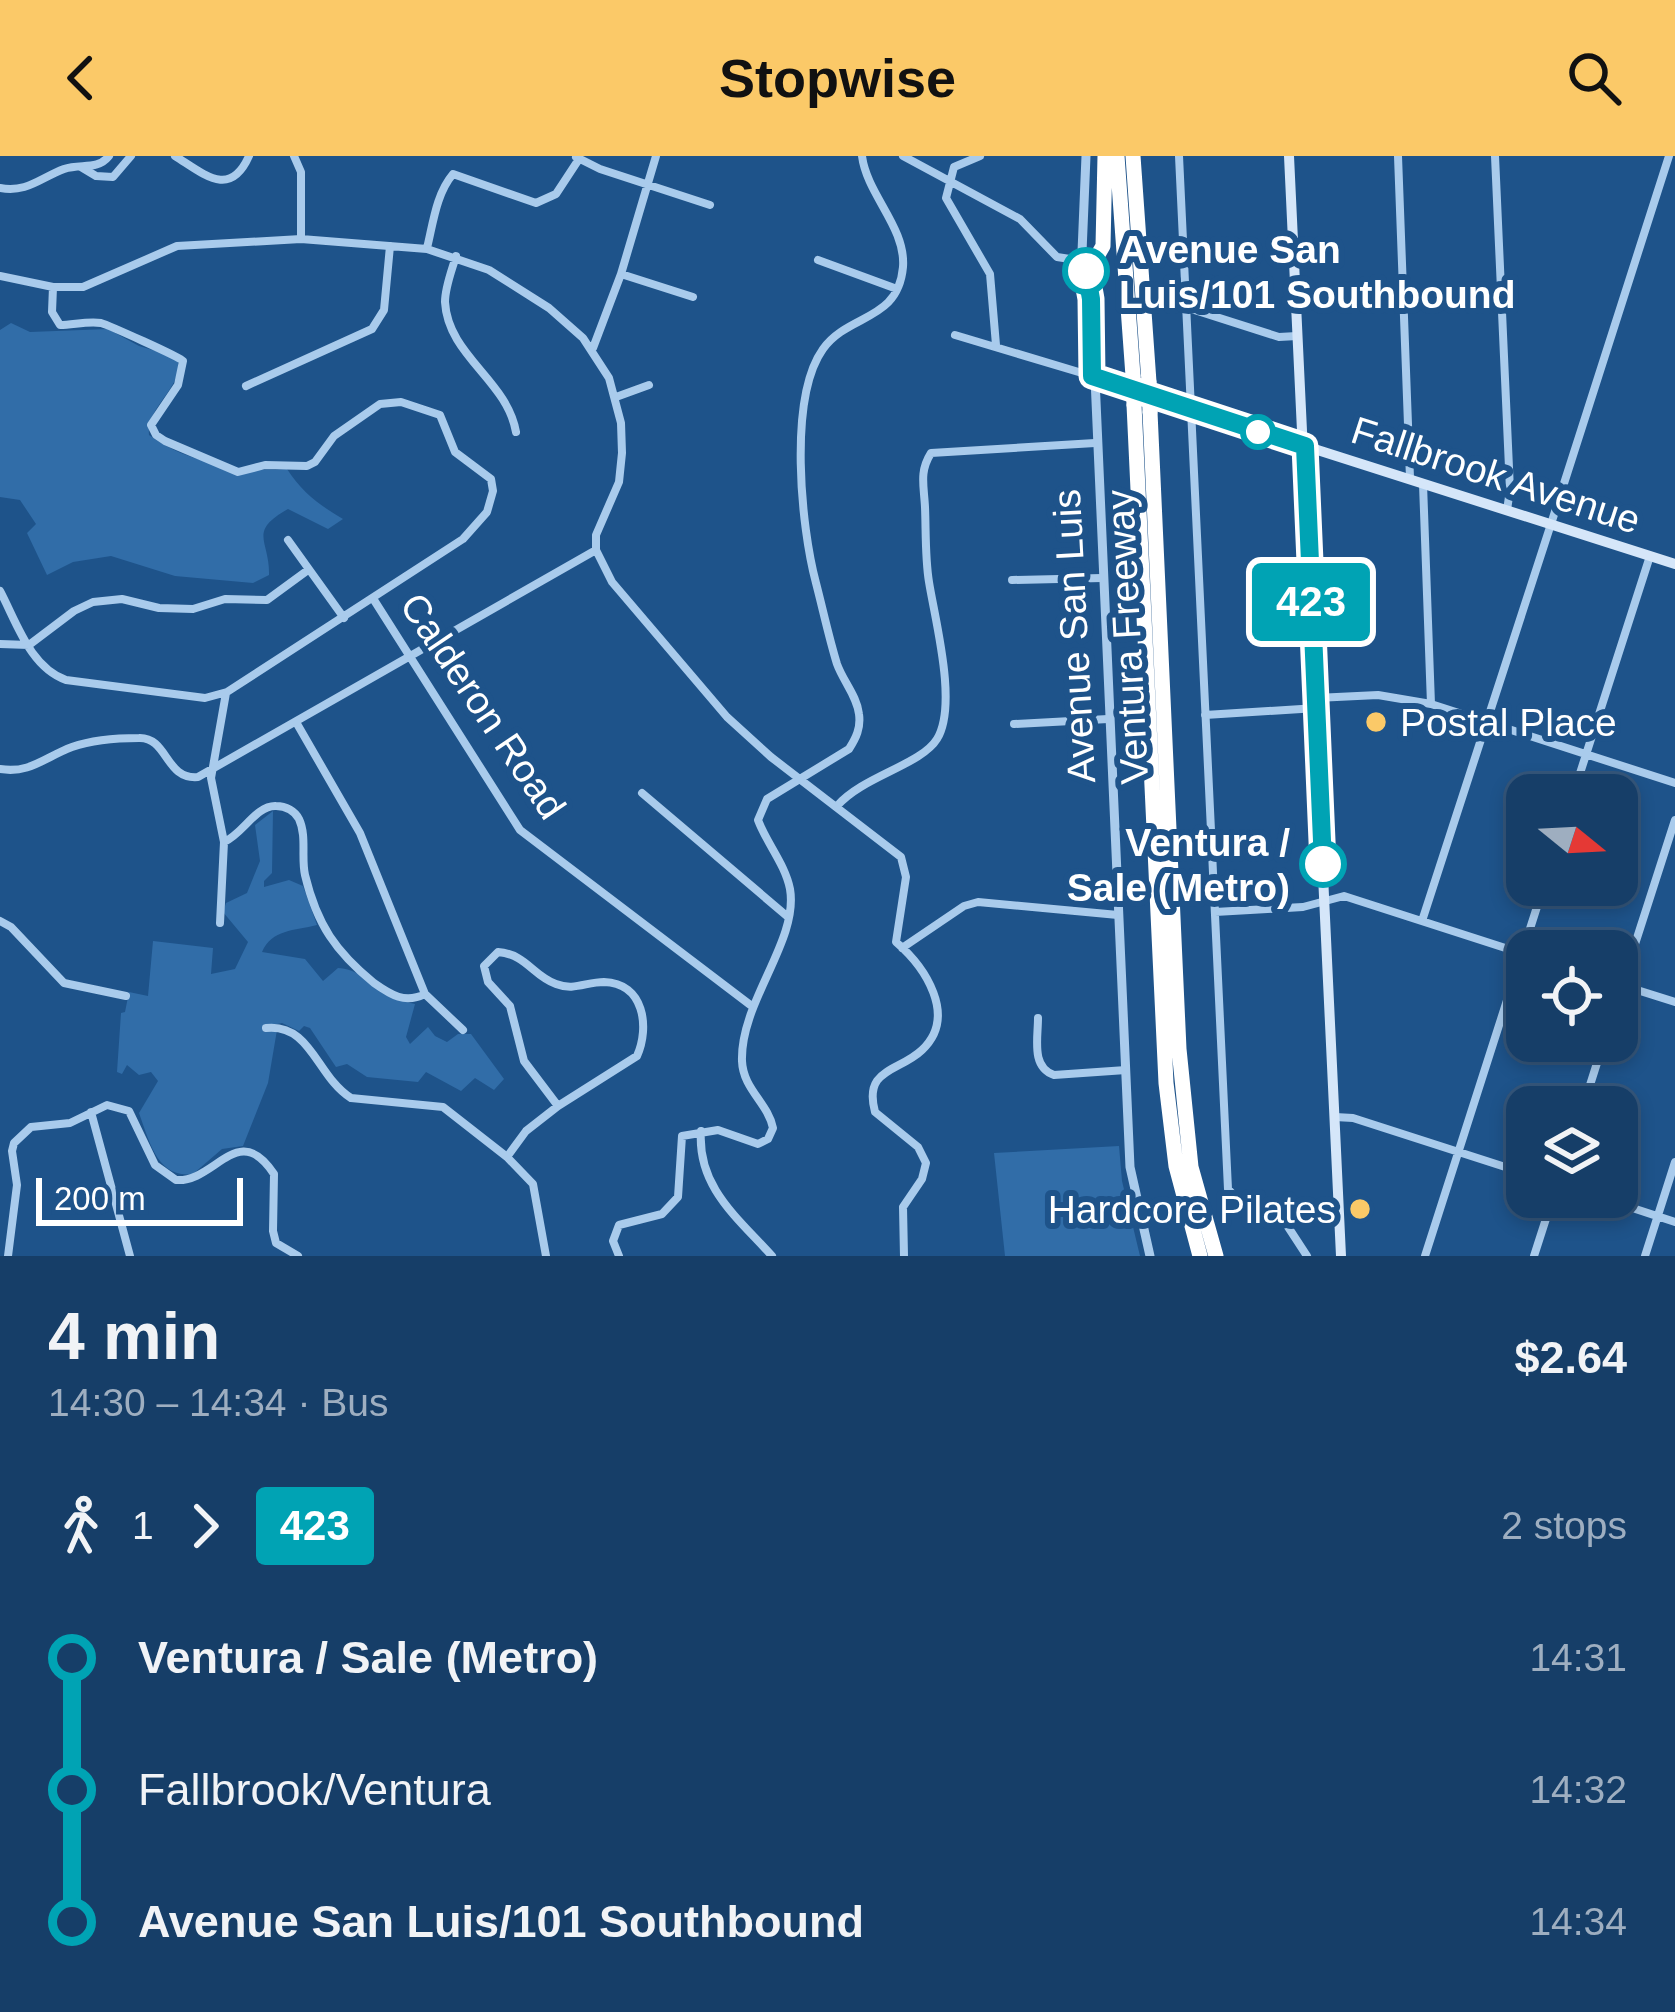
<!DOCTYPE html>
<meta charset="utf-8">
<style>
:root{--surface:#163e68;--page:#234971;--text:#f1f3f6;--muted:#9eaec0;--line:#35577c;--accent:#fbc968}
body{margin:0;font-family:Helvetica,sans-serif;background:var(--page);color:var(--text);height:100vh;display:flex;flex-direction:column;font-size:45px;white-space:nowrap}
*{box-sizing:border-box;margin:0}
p{font-size:39px;color:var(--muted)}
.icon{flex:none;width:66px;height:66px;fill:none;stroke:currentColor;stroke-width:2;stroke-linecap:round;stroke-linejoin:round}
.map{position:relative;height:1100px;overflow:hidden}
.details{display:flex;flex-direction:column;background:var(--surface);flex:1}
.details>*{flex:none}
.badge{padding:0 24px;border-radius:9px;font-size:42px;line-height:78px}
.needle{width:78px;rotate:108deg}
.fabs{position:absolute;left:1506px;top:618px;display:grid;gap:24px}
.fabs a{display:grid;place-items:center;width:132px;height:132px;border-radius:24px;background:var(--surface);box-shadow:0 6px 18px #0003,0 0 0 3px var(--line);font-size:60px}
.scale{position:absolute;left:36px;bottom:30px;width:207px;box-sizing:border-box;padding-left:12px;border:6px solid #fff;border-top:0;font-size:33px;line-height:42px;white-space:nowrap;color:#fff;-webkit-text-stroke:9px #1e538a;paint-order:stroke}
.map>.badge{position:absolute;translate:-50% -50%;box-shadow:0 0 0 6px #fff}
.legs{display:flex;align-items:center;gap:18px;height:132px;padding:0 48px;font-size:39px}
.legs p{margin-inline-start:auto}
.head{display:flex;align-items:center;justify-content:space-between;height:204px;padding:0 48px}
h1{font-size:66px;font-weight:800;line-height:90px}
ul{padding:0 48px;list-style:none}
li{display:flex;align-items:center;gap:42px;height:132px;font-size:45px}
li i{display:grid;place-items:center;width:18px;height:100%;margin:0 15px;background:currentColor}
li i::after{content:'';width:30px;height:30px;margin:-15px;border:9px solid;border-radius:50%;background:var(--surface)}
li p{margin-inline-start:auto}
li:first-child i{background:linear-gradient(#0000 50%,currentColor 0)}
li:last-child i{background:linear-gradient(currentColor 50%,#0000 0)}
header{display:flex;justify-content:space-between;align-items:center;height:156px;padding:0 48px;background:var(--accent);color:#111;font-size:54px;font-weight:800}
.map>svg:first-child{display:block}
.green{fill:#316da8}
.lines{fill:none;stroke-linecap:round;stroke-linejoin:round}
.minor{stroke:#a9cbec;stroke-width:8}
.tertiary{stroke:#a9cbec;stroke-width:9}
.secondary{stroke:#d5e6f9;stroke-width:10}
.motorway{stroke:#fff;stroke-width:15}
.motorway-bridge{stroke:#fff;stroke-width:15}
.line-1-casing{stroke:#fff;stroke-width:27}
.line-1{stroke:#00a3b4;stroke-width:18}
.stop-1-dot{fill:#fff;stroke:#00a3b4;stroke-width:6}
.poi-dot{fill:#fbc968;stroke:#1e538a;stroke-width:4.5}
.labels{text-anchor:middle;dominant-baseline:central;stroke-width:12;stroke-linejoin:round;paint-order:stroke}
.stop-label{font-size:39px;font-weight:bold;fill:#fff;stroke:#1e538a;text-anchor:start}
.street-label{font-size:39px;fill:#fff;stroke:#1e538a}
.poi-label{font-size:39px;fill:#fff;stroke:#1e538a;text-anchor:start}
</style>
<header><svg class="icon" aria-label="back" viewBox="0 0 24 24"><path d="M15 5l-7 7 7 7"/></svg>Stopwise<svg class="icon" aria-label="search" viewBox="0 0 24 24"><circle cx="10" cy="10" r="6"/><path d="M15 15l6 6"/></svg></header>
<div class="map">
<svg width="1675" height="1100" viewBox="0 0 1675 1100">
<rect width="100%" height="100%" fill="#1e538a"/>
<path class="green" d="M11 167 30 176 108 173 139 190 177 201C186 231 146 249 149 279 188 307 240 317 287 313 302 336 319 349 343 363L328 373 288 353C247 376 270 384 269 419L253 427 175 420 111 400 73 406 47 419 27 377 36 368 20 344 0 341V174Z
M273 655 272 717 264 725V731L289 724 303 730 317 769C294 775 272 773 262 796L305 803 323 825 338 812C365 813 380 841 415 848L406 881 410 888 428 871 435 880 447 886 458 878H471L504 923 494 934 475 922 461 935 426 916 418 926 367 921 347 908 336 911 310 872 304 870 299 875 282 867 263 871V876L277 874 268 927 243 990 222 993 193 1018C157 1023 149 984 139 957L158 925 151 916 139 919 127 909 122 918 117 916 121 857 125 856 129 836 148 840 153 785 213 792 211 818 235 813 248 786 223 756 226 747 247 737 260 705 255 669Z
M1119 990 1122 1025 1140 1100H1005L994 997Z"/>
<g class="lines">
<path class="minor" d="M175 0C204 18 230 43 249 0
M294 0 301 16V83
M903 0 1020 63 1057 101 1083 105
M980 0 954 11 946 42 990 118 996 189
M1179 0 1228 1033 1239 1045 1277 1054 1307 1100
M1398 0 1410 322
M1495 0 1510 334 1507 354
M576 1 600 13 710 49
M81 11 96 20 113 21 131 0
M0 32C27 37 40 22 64 13 81 7 97 15 109 0
M427 92C433 68 436 38 453 18L536 47 556 38 579 3
M456 100C452 114 445 131 445 146 448 200 507 224 516 276
M818 104 897 133
M621 118 693 141
M0 120 53 131H83L177 90 301 83 427 93 489 114 549 152 583 182 609 222 621 267 622 297 619 326 596 379V394L612 426 727 561 771 601 901 701 906 721 896 786C925 811 958 860 922 894 899 916 863 912 875 956L918 991 926 1007 922 1023 903 1051 904 1100
M1185 151 1279 181 1297 180
M955 179 1092 220
M593 192 621 118 656 0
M246 230 372 173 384 154 390 90
M616 241 649 229
M1423 328 1431 548
M1551 368 1669 0
M288 384 344 462
M1012 424 1102 422
M0 435C17 467 30 511 66 524L205 542 227 536 463 383 487 356 493 335 491 323 455 296 440 259 401 246 380 248 334 280 315 306 307 310 265 309 238 316 165 285 156 279 151 269 178 229 183 205C180 201 108 169 101 167 87 165 73 169 60 169L52 156 53 131
M374 444 520 674 753 851
M0 488 29 489 74 455 93 446 122 443 159 452 193 453 225 443 267 444 308 414
M1316 542 1378 539 1431 548 1675 627
M1205 559 1317 552
M296 566 360 677 425 838 463 874
M1014 568 1108 563
M0 613C30 618 45 601 72 591 92 584 117 582 139 582 168 581 165 624 198 621L596 394
M642 637 788 761
M1573 639 1650 400
M837 650C863 620 921 609 937 583 958 549 935 464 929 426 925 402 926 375 925 351 924 330 919 316 931 297L1095 287
M224 686C243 678 256 649 276 650 286 650 295 655 299 663 307 680 301 702 305 719 317 769 336 796 374 827 391 839 405 848 425 838
M1215 756 1303 751 1344 740 1527 799
M0 765 11 771 64 827 126 840
M1422 765 1551 368
M220 767 224 686 211 622 226 537
M902 792 964 750 978 746 1118 759
M1618 828 1675 846
M1617 844 1675 664
M1038 862C1038 883 1031 911 1054 919L1126 914
M266 872C311 867 317 921 351 942L443 951 507 1001 533 1028 546 1100
M1583 951 1604 885
M91 956 130 1100
M1335 961 1353 962 1527 1018
M701 975C697 1031 738 1062 772 1100
M507 1001 526 975 558 950 637 900C650 871 644 827 604 826 586 826 574 835 556 828 533 820 526 798 498 796L484 810 488 826 510 850 524 905 558 950
M1599 1041 1675 1066
M8 1100 17 1029 12 995 14 987 31 971 70 967 107 949 129 955 155 1009 176 1024C215 1027 238 963 274 1018L273 1075 276 1087 298 1100
M619 1100 613 1085 619 1069 662 1058 678 1041 682 980 718 974 758 988 768 983 773 972C768 947 743 933 742 905 740 846 799 785 790 733 785 708 767 688 758 664L767 643 849 593C856 582 861 572 859 558 857 540 843 525 837 508 829 482 823 454 816 427 801 371 788 242 823 193 849 157 898 166 903 111 906 71 867 39 862 0
M1425 1100 1544 729
M1534 1100 1553 1041
M1645 1100 1675 1006"/>
<path class="tertiary" d="M1086 0 1082 96 1092 155 1130 1011 1150 1100
M1092 220 1134 234
M1150 240 1305 290"/>
<path class="secondary" d="M1289 0 1341 1100
M1305 290 1675 408"/>
<path class="motorway" d="M1117 0 1133 220
M1133 0 1149 226
M1083 105 1096 102 1103 90 1105 0
M1134 249 1166 927 1176 1010 1200 1100
M1150 256 1179 893 1191 1011 1216 1100"/>
<path class="motorway-bridge" d="M1133 220 1134 249
M1149 226 1150 256"/>
</g>
<g class="lines">
<defs>
<path id="line-1" d="M1086 115 1091 143 1092 220 1305 290 1323 708"/>
</defs>
<use href="#line-1" class="line-1-casing"/>
<use href="#line-1" class="line-1"/>
</g>
<g class="stop-1-dot">
<circle cx="1086" cy="115" r="21"/>
<circle cx="1258" cy="276" r="15"/>
<circle cx="1323" cy="708" r="21"/>
</g>
<g class="poi-dot">
<circle cx="1376" cy="566" r="12"/>
<circle cx="1360" cy="1053" r="12"/>
</g>
<g class="labels">
<g class="stop-label">
<text x="1119" y="93">Avenue San<tspan x="1119" dy="45">Luis/101 Southbound</tspan></text>
<text x="1290" y="686" text-anchor="end">Ventura /<tspan x="1290" dy="45">Sale (Metro)</tspan></text>
</g>
<g class="street-label">
<text transform="translate(1496 319) rotate(18)">Fallbrook Avenue</text>
<text transform="translate(1074 480) rotate(-93)">Avenue San Luis</text>
<text transform="translate(1127 481) rotate(-93)">Ventura Freeway</text>
<text transform="translate(483 550) rotate(56)">Calderon Road</text>
</g>
<g class="poi-label">
<text x="1400" y="566">Postal Place</text>
<text x="1336" y="1053" text-anchor="end">Hardcore Pilates</text>
</g>
</g>
</svg>
<div class="fabs">
<a><svg class="needle" viewBox="-14 -14 28 28"><path d="M0-13l5 13h-10z" fill="#e53935"/><path d="M0 13l5-13h-10z" fill="#9eaec0"/></svg></a>
<a><svg class="icon" aria-label="locate" viewBox="0 0 24 24"><circle cx="12" cy="12" r="6"/><path d="M12 2v4M12 18v4M2 12h4M18 12h4"/></svg></a>
<a><svg class="icon" aria-label="layers" viewBox="0 0 24 24"><path d="M12 4l9 5-9 5-9-5zM3 14l9 5 9-5"/></svg></a>
</div>
<div class="scale">200 m</div>
<b class="badge" style="left:1311px;top:446px;background:#00a3b4;color:#fff">423</b>
</div>
<section class="details">
<div class="head"><div><h1>4 min</h1><p>14:30 – 14:34 · Bus</p></div><b>$2.64</b></div>
<div class="legs"><svg class="icon" aria-label="walk" viewBox="0 0 24 24"><circle cx="13" cy="4" r="2"/><path d="M13 8l-2 6 4 7M11 14l-3 7M7 12l3-4h3l4 4"/></svg>1<svg class="icon" aria-label="forward" viewBox="0 0 24 24"><path d="M9 5l7 7-7 7"/></svg><b class="badge" style="background:#00a3b4;color:#fff">423</b><p>2 stops</p></div>
<ul>
<li><i style="color:#00a3b4"></i><b>Ventura / Sale (Metro)</b><p>14:31</p></li>
<li><i style="color:#00a3b4"></i><span>Fallbrook/Ventura</span><p>14:32</p></li>
<li><i style="color:#00a3b4"></i><b>Avenue San Luis/101 Southbound</b><p>14:34</p></li>
</ul>
</section>
